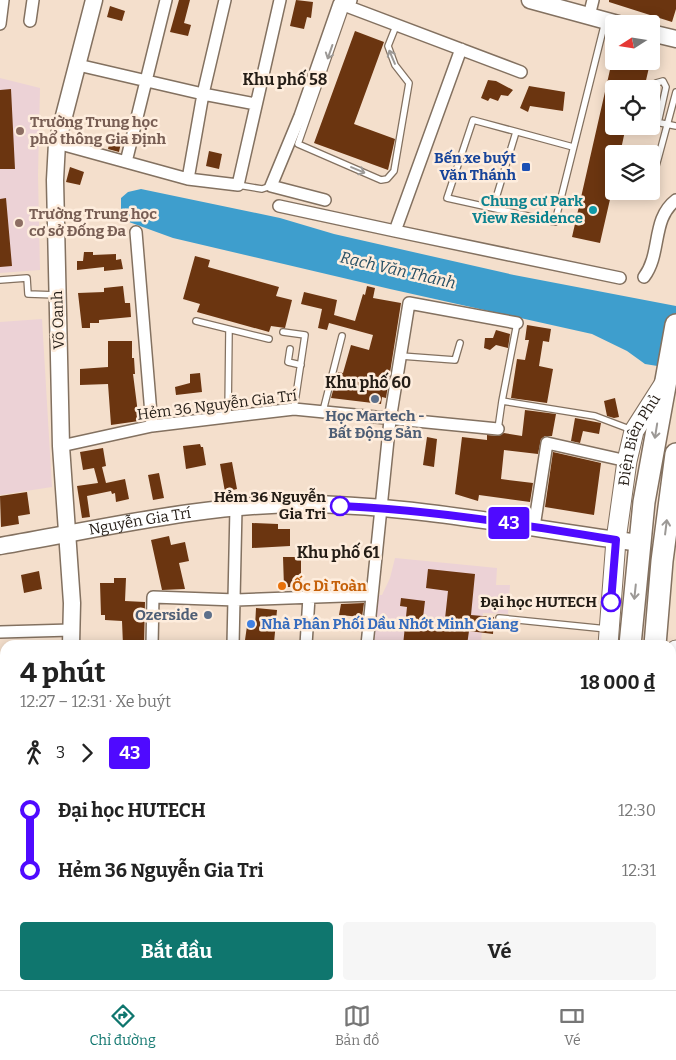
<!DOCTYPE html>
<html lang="vi">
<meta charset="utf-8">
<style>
:root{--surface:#fff;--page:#f6f6f6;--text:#222;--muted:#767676;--line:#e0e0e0;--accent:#0f766e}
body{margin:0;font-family:Bitter,serif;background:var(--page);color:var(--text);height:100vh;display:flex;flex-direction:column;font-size:19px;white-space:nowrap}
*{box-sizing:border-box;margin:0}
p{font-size:16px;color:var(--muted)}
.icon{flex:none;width:28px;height:28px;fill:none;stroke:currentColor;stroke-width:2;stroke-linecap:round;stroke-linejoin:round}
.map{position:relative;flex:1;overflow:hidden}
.sheet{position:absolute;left:0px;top:640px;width:676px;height:350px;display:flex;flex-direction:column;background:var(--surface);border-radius:15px 15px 0 0;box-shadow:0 2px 12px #0003}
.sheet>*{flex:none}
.badge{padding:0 10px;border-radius:4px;font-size:18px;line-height:32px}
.needle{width:32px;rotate:258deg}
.controls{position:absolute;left:605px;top:15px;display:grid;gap:10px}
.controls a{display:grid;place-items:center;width:55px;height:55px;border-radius:5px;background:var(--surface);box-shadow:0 2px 12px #0003;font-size:25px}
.map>.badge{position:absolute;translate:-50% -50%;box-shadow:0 0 0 2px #fff}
.legs{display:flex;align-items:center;gap:8px;height:55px;padding:0 20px;font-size:16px}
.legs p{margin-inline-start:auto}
.headline{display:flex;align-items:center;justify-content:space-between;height:85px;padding:0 20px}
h1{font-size:28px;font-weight:700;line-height:38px}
.cta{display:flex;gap:10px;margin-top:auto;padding:10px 20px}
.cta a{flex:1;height:58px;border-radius:5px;background:var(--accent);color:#fff;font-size:20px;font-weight:700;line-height:58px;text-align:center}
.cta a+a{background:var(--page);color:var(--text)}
ul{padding:0 20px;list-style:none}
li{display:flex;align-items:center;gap:18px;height:60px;font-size:19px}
li i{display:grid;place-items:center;width:8px;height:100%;margin:0 6px;background:currentColor}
li i::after{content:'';width:12px;height:12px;margin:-6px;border:4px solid;border-radius:50%;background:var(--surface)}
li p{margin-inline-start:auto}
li:first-child i{background:linear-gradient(#0000 50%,currentColor 0)}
li:last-child i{background:linear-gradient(currentColor 50%,#0000 0)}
.tabs{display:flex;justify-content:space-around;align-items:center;height:70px;border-top:1px solid var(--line);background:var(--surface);font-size:14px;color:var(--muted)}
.tabs a{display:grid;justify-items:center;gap:2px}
.tabs .current{color:var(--accent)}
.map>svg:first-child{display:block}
.education{fill:#ecd2d6}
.water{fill:#3e9ecd}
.building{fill:#6b3510}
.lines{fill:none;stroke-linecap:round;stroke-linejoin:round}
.lane-casing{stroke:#837160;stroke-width:8}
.street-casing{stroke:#837160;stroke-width:14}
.secondary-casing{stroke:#837160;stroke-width:19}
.primary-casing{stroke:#837160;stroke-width:21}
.highway-casing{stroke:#837160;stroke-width:24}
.lane{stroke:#fff;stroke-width:5.5}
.street{stroke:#fff;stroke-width:11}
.secondary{stroke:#fff;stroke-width:16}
.primary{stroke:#fff;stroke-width:19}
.highway{stroke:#fff;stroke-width:21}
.oneway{stroke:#9c9996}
.line-1-casing{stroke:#fff;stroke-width:11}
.line-1{stroke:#4f0aff;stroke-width:8}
.education-dot{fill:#8d6e63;stroke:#feeddd;stroke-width:2}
.transit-dot{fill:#1a4fb4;stroke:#feeddd;stroke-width:2}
.culture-dot{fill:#0f9aa8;stroke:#feeddd;stroke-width:2}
.service-dot{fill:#5c6f8a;stroke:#feeddd;stroke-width:2}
.stop-1-dot{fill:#fff;stroke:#4f0aff;stroke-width:2.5}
.food-dot{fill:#e8710a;stroke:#feeddd;stroke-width:2}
.shop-dot{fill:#3f7fe0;stroke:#feeddd;stroke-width:2}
.labels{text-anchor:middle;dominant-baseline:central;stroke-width:5;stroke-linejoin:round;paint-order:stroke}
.education-label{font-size:15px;font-weight:bold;fill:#785e54;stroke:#feeddd;text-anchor:start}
.transit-label{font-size:15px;font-weight:bold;fill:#164399;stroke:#feeddd;text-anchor:end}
.culture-label{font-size:15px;font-weight:bold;fill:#0d838f;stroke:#feeddd;text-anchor:end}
.street-label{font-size:15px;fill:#241d16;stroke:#feeddd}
.service-label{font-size:15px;font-weight:bold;fill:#4e5e75;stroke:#feeddd}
.stop-label{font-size:15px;font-weight:bold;fill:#241d16;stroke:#feeddd;text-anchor:end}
.food-label{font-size:15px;font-weight:bold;fill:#c56008;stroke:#feeddd;text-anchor:start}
.shop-label{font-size:15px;font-weight:bold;fill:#366cbe;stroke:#feeddd;text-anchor:start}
.neighbourhood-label{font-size:16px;font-weight:bold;fill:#241d16;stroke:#feeddd}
.water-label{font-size:16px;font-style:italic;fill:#264e63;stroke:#feeddd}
</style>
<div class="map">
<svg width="676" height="990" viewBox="0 0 676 990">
<rect width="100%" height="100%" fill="#f4dfcc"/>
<path class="education" d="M0 78 40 88 38 175 40 270 0 273Z
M42 319 52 487 0 495V322Z
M395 558 497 568 496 585H510L508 614 483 613 481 644 502 645H371L377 595H382L390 578Z"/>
<path class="water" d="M141 189 280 218 334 234 514 275 676 306V369L645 364 627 351 592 334 390 289 173 238 129 222 121 211V198L128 192Z"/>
<path class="building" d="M179 0H190L184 23 191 25 188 36 170 32Z
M296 0 313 2 311 18 307 17 304 29 290 26Z
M609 0H676V9L672 22 609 2Z
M110 6 125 11 122 21 107 17Z
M355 31 384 42 354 124 395 139 388 170 314 143Z
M612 61 650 63 644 89H614V126H626L620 154H614V182L600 243 572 237Z
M488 80 496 81 513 90 508 96 501 95 498 101 490 98 488 101 481 98Z
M529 86 565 92 563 111 530 106 528 112 520 108Z
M11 89 15 169H0V90Z
M111 135 122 138 119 152 108 149Z
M209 151 222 154 219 169 206 166Z
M70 167 84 172 80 185 66 182Z
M6 198 12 266 0 267V199Z
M84 252H93V255L116 254V260L121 259 123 269 104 271V267L77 270V261H83Z
M195 256 210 260 208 267 279 287 276 296 292 300 285 328 271 326 269 332 197 312 200 304 183 299Z
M123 286 125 303H130L131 317 99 320V323H90V328H82L78 293 104 292V288Z
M367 286 375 288 373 298 401 303 386 398 382 397 381 404 331 398 338 372 343 373 351 345 369 350 373 335 329 323 327 330 318 328 322 309 301 304 304 292 337 300 334 315 355 321 363 294 365 295Z
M527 325 551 329 549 342 543 341 539 366 553 369 547 403 511 398 517 359 525 360 529 340H525Z
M496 330 510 334 508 348 496 345 490 350 484 348 485 338H493Z
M108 341H132V358H134L135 374H133L139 421 111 425 108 384 80 385V369L108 367Z
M200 373 202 392 176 395 175 387 190 383V374Z
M615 398 619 417 614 418 607 416 604 401Z
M525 410 556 414 552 436H545L541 439 538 454 504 450 501 479 533 483 530 502 479 495 478 501 455 494 462 437 487 440V435L498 436 504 433 522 436Z
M575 418 601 423 599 434 583 431 580 443 571 441Z
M427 437 437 439 434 467 423 465Z
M200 444 201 447H203L206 465 186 469 183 446Z
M103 448 106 466 102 467 106 483 125 479 129 499 116 502 115 493 112 494 111 491 87 496 90 517 82 518 77 486 98 483 94 468 83 470 80 452Z
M553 452 601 463 594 515 545 507Z
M232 462 237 489 225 492 220 464Z
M159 473 164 498 153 500 148 475Z
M27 492 30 514 18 516 19 524 1 527 0 496Z
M252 523 278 524V529H290V546L252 548Z
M169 536 171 545 185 542 189 561 179 563 185 589 162 590 151 540Z
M283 557H301V587H284Z
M428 569 475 574 471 615 494 617 493 634 469 631 467 645 420 642V645H403L407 607 400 606 401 598 425 601 422 626 444 628 448 591 426 588Z
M39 571 42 589 24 593 21 575Z
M114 578H126L125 601 145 602 144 645H123L122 621 105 620V615H101L100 583H114Z
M364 603 362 617 339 615 341 604Z
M256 608 277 610 274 643 271 645H254V641L245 640 247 626 255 627Z"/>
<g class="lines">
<defs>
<path id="lane" d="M346 6 298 144 381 180 387 179 394 171 409 83 395 65 388 46 396 26
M651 104 656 83 663 81 666 87 658 123
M651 121 676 126
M573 147 473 120 447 198 555 222 605 22
M651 169 656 166 658 159 676 92
M238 185 262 189 271 186
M493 208 516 132
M0 280 27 278 28 294 57 295
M196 321 269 339
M283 332 305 335 294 409
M290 349 288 362 301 365
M401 356 455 360 460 343
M502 401 517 323
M323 411 342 336
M228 416 229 330
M498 429 502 401 595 416 632 430
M499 618 607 629
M671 791 676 790
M671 810 676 809
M671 932 676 931
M46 985V990
M79 985 80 990
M174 985 175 990
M243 985 244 990
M396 985 398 990
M526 985 527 990
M558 985 559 990
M439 990V985
M464 990V985"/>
<path id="street" d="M349 7 521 72
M589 16 593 0
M30 21 33 0
M0 24 3 0
M461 49 395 231 620 278
M78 65 203 94 256 104
M57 143 188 179 238 185 280 0
M126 162 166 0
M188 179 203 94 225 0
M325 200 271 186 300 116 339 4 349 7 351 0
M279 206 395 231
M136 232 152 426
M644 277C662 253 651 219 676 200
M61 446 152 426 294 409 498 429
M534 527 547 443 627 461
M0 632 71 630
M152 645 153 597 236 600 371 595
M233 645 236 508
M306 645 309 597
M367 645 390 420 409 303 517 323
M0 741H5
M0 989 14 985"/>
<g id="secondary">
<path d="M530 0 618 24"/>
<path d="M651 33 676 39"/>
<path id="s1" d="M0 546C100 529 209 503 310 504 421 506 531 529 640 543"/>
<path d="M71 645 72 603 61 446 55 180 57 143 94 0"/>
</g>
<g id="primary">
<path id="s2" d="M608 645 616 540 627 461 634 431 664 384"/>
<path d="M671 722 676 650"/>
<path d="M671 834 674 897 671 921"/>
<path d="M671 943 676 972"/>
<path d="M630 985 634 990"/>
</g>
<path id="highway" d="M630 645 644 502 676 325
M655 645 662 561 676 454
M645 985 646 990"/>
</defs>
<use href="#lane" class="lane-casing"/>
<use href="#street" class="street-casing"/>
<use href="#secondary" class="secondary-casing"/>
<use href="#primary" class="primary-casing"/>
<use href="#highway" class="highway-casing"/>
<use href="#lane" class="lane"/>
<use href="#street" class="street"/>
<use href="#secondary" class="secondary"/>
<use href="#primary" class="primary"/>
<use href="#highway" class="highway"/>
</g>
<defs><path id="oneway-shaft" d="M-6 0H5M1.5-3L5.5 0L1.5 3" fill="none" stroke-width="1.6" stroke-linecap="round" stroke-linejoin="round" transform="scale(1.25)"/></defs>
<g class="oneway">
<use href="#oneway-shaft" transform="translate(330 52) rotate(109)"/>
<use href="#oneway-shaft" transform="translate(392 57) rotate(-113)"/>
<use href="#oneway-shaft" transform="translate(358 170) rotate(23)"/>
<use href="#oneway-shaft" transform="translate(656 431) rotate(99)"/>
<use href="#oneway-shaft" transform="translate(666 527) rotate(-83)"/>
<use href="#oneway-shaft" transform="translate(635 592) rotate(96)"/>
</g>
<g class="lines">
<defs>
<path id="line-1" d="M340 506C433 510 525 525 616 540L611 602"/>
</defs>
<use href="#line-1" class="line-1-casing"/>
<use href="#line-1" class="line-1"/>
</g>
<g class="education-dot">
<circle cx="20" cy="131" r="5"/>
<circle cx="19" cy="223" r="5"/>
</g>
<rect class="transit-dot" x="521" y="162" width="10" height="10" rx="2.5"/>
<circle class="culture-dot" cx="593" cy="210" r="5"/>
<g class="service-dot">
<circle cx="375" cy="399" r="5"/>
<circle cx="208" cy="615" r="5"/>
</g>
<g class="stop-1-dot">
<circle cx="340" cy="506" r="9"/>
<circle cx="611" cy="602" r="9"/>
</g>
<circle class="food-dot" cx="282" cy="586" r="5"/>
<circle class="shop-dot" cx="251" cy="624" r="5"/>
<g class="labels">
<g class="education-label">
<text x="30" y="122">Trường Trung học<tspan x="30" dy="17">phổ thông Gia Định</tspan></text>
<text x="29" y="214">Trường Trung học<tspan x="29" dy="17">cơ sở Đống Đa</tspan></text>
</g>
<g class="transit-label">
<text x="516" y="158">Bến xe buýt<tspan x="516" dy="17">Văn Thánh</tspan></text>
</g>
<g class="culture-label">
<text x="583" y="201">Chung cư Park<tspan x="583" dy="17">View Residence</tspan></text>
</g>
<g class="street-label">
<text transform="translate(58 320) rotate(-92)">Võ Oanh</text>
<text transform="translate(217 405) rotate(-7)">Hẻm 36 Nguyễn Gia Trí</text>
<text stroke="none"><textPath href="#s2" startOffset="209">Điện Biên Phủ</textPath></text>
<text stroke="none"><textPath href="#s1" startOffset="142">Nguyễn Gia Trí</textPath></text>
</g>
<g class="service-label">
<text x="375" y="416">Học Martech -<tspan x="375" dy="17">Bất Động Sản</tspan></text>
<text x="198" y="615" text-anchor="end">Ozerside</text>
</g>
<g class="stop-label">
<text x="326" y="497">Hẻm 36 Nguyễn<tspan x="326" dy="17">Gia Tri</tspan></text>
<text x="597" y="602">Đại học HUTECH</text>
</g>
<g class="food-label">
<text x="292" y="586">Ốc Dì Toàn</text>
</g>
<g class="shop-label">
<text x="261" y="624">Nhà Phân Phối Dầu Nhớt Minh Giang</text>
</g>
<g class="neighbourhood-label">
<text x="285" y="79">Khu phố 58</text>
<text x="368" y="382">Khu phố 60</text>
<text x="338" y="552">Khu phố 61</text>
</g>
<g class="water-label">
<text transform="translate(398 270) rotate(13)">Rạch Văn Thánh</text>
</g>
</g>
</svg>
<div class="controls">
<a><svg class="needle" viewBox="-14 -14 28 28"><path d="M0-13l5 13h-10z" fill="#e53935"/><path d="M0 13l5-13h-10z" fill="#767676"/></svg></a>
<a><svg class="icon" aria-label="locate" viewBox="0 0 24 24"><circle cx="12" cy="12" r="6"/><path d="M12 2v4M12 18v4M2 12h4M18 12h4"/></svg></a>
<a><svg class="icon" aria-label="layers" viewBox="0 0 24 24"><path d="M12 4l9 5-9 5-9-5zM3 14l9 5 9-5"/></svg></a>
</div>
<b class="badge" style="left:509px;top:523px;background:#4f0aff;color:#fff">43</b>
<section class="sheet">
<div class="headline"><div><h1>4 phút</h1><p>12:27 – 12:31 · Xe buýt</p></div><b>18 000 ₫</b></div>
<div class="legs"><svg class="icon" aria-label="walk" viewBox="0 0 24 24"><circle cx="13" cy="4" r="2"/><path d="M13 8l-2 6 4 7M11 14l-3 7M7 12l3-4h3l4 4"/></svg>3<svg class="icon" aria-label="forward" viewBox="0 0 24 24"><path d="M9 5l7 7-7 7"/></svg><b class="badge" style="background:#4f0aff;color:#fff">43</b></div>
<ul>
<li><i style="color:#4f0aff"></i><b>Đại học HUTECH</b><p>12:30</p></li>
<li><i style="color:#4f0aff"></i><b>Hẻm 36 Nguyễn Gia Tri</b><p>12:31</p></li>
</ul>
<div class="cta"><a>Bắt đầu</a><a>Vé</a></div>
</section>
</div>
<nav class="tabs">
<a class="current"><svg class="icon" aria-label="directions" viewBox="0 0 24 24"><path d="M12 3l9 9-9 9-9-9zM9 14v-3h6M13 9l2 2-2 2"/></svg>Chỉ đường</a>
<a><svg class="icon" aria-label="map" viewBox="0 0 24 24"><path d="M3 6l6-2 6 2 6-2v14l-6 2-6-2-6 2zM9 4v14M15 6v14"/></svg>Bản đồ</a>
<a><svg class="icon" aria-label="tickets" viewBox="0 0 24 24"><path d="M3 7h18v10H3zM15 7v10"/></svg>Vé</a>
</nav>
